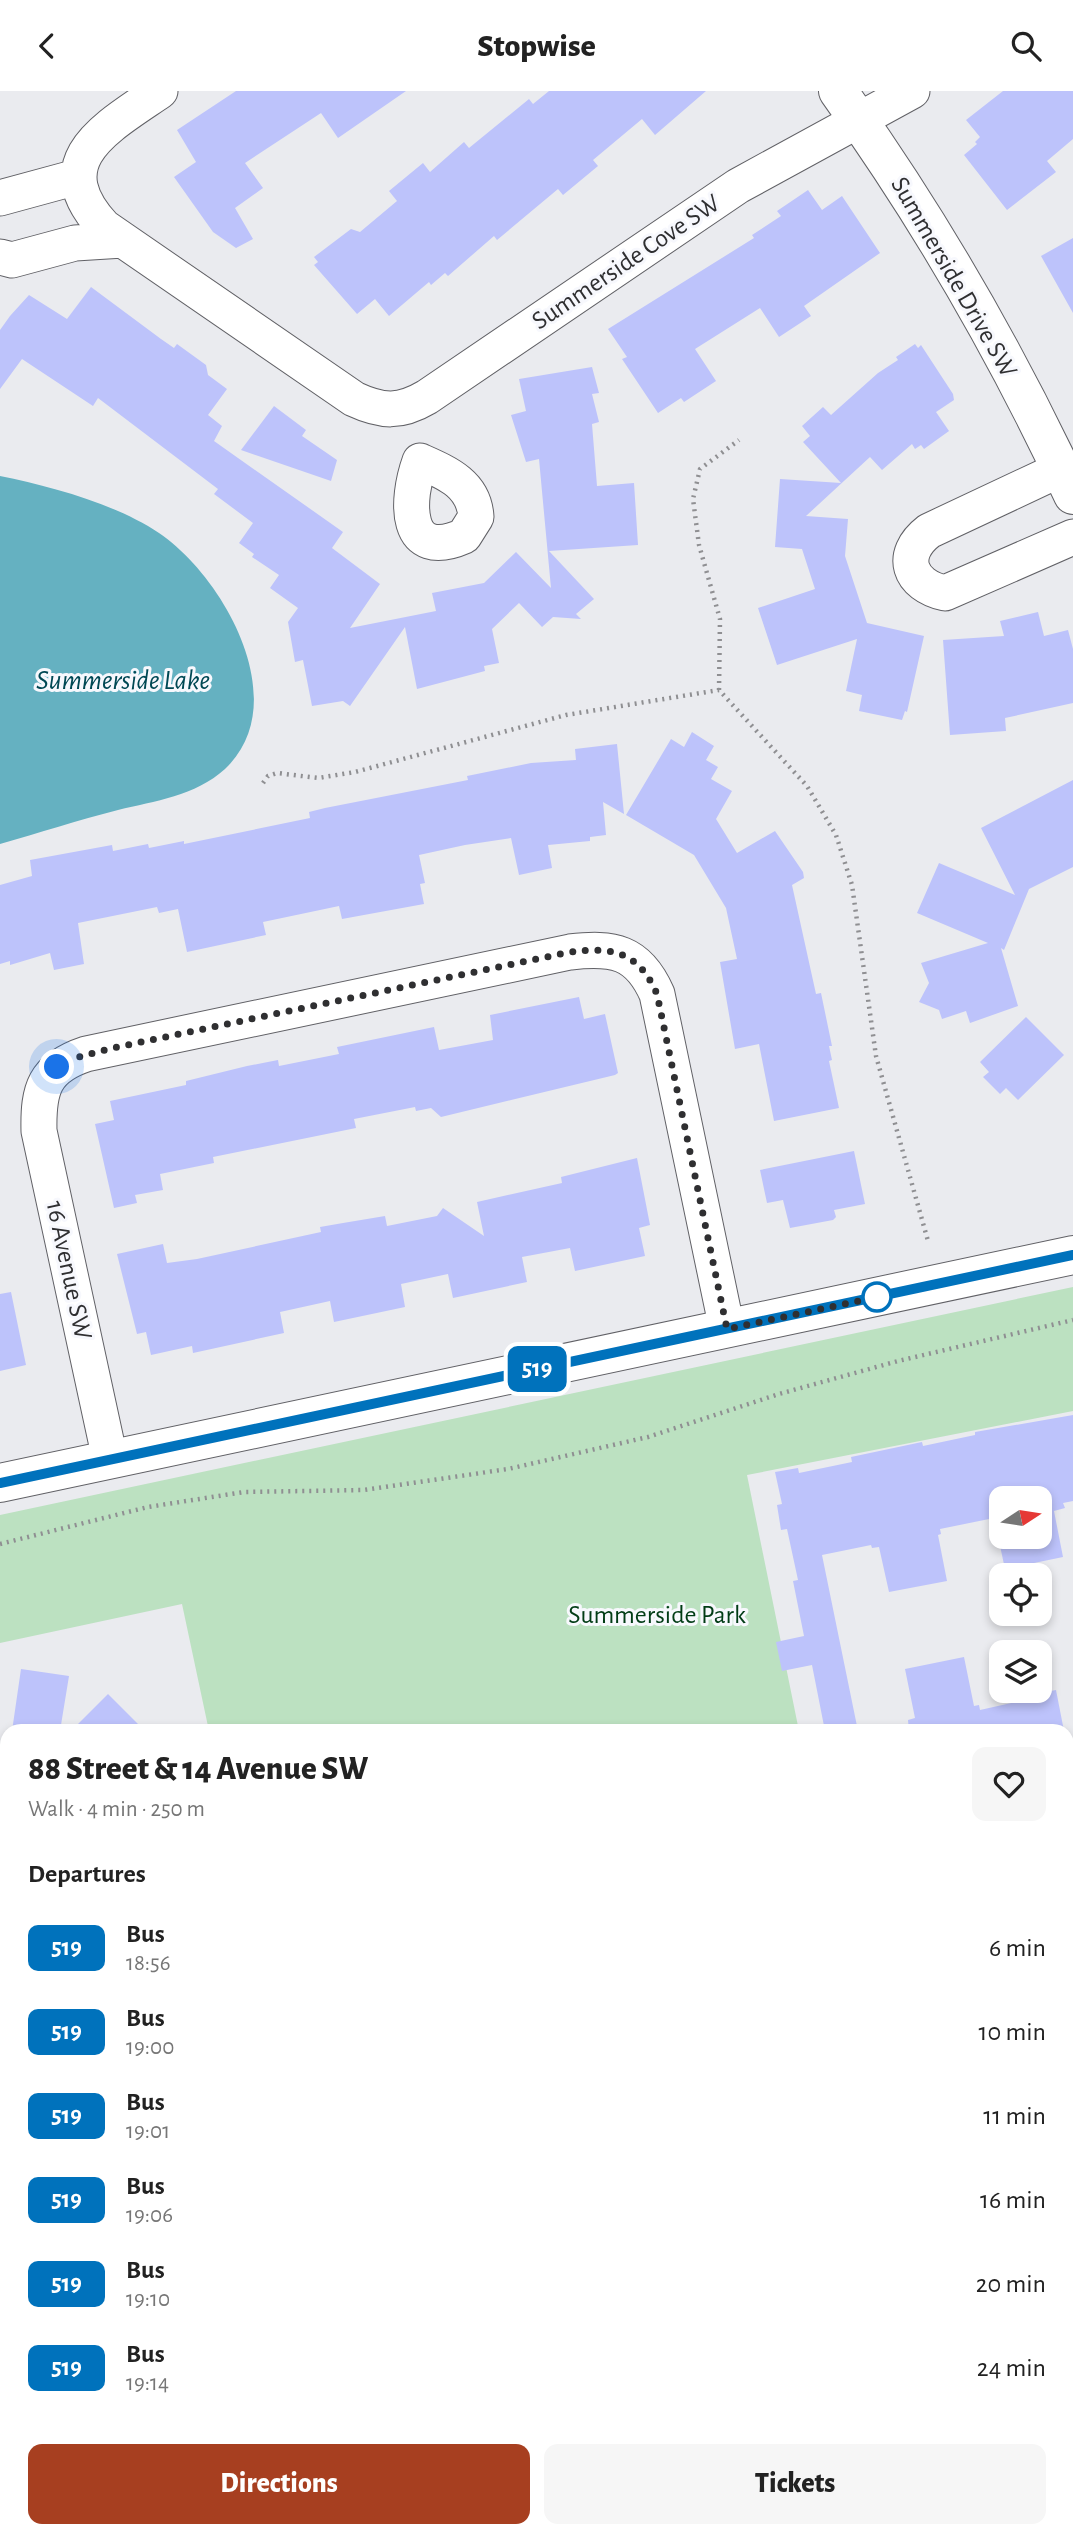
<!DOCTYPE html>
<meta charset="utf-8">
<style>
:root{--surface:#fff;--page:#f6f6f6;--text:#222;--muted:#767676;--accent:#a73f20}
body{margin:0;font-family:"Alegreya Sans",sans-serif;background:var(--page);color:var(--text);height:100vh;display:flex;flex-direction:column;font-size:26px;white-space:nowrap}
*{box-sizing:border-box;margin:0}
p{font-size:23px;color:var(--muted)}
.icon{flex:none;width:38px;height:38px;fill:none;stroke:currentColor;stroke-width:2;stroke-linecap:round;stroke-linejoin:round}
.map{position:relative;flex:1;overflow:hidden}
.details{position:absolute;left:0px;top:1633px;width:1074px;height:814px;display:flex;flex-direction:column;background:var(--surface);border-radius:21px 21px 0 0;box-shadow:0 4px 10px #0003}
.details>*{flex:none}
.badge{padding:0 14px;border-radius:10px;font-size:24px;line-height:46px}
.needle{width:46px;rotate:78deg}
.fabs{position:absolute;left:989px;top:1395px;display:grid;gap:14px}
.fabs a{display:grid;place-items:center;width:63px;height:63px;border-radius:14px;background:var(--surface);box-shadow:0 4px 10px #0003;font-size:35px}
.you{position:absolute;width:35px;height:35px;margin:-18px;border:5px solid #fff;border-radius:50%;background:#1a73e8;box-shadow:0 0 0 10px #1a73e833}
.map>.badge{position:absolute;translate:-50% -50%;box-shadow:0 0 0 4px #fff}
h2{padding:0 28px;font-size:26px;line-height:63px}
.round{display:grid;place-items:center;flex:none;width:74px;height:74px;border-radius:14px;background:var(--page)}
.head{display:flex;align-items:center;justify-content:space-between;height:119px;padding:0 28px}
h1{font-size:33px;font-weight:800;line-height:52px}
.primary-button{display:flex;gap:14px;margin-top:auto;padding:14px 28px}
.primary-button a{flex:1;height:80px;border-radius:14px;background:var(--accent);color:#fff;font-size:28px;font-weight:800;line-height:80px;text-align:center}
.primary-button a+a{background:var(--page);color:var(--text)}
ul{padding:0;list-style:none}
li{display:flex;align-items:center;gap:21px;height:84px;padding:0 28px}
li div{flex:1}
li b{display:block;font-size:26px}
li em{font-style:normal}
li .badge{min-width:77px;font-weight:700;text-align:center}
header{display:flex;justify-content:space-between;align-items:center;height:91px;padding:0 28px;background:var(--surface);font-size:32px;font-weight:800}
.map>svg:first-child{display:block}
.built{fill:#dddfeb}
.green{fill:#bce1c1}
.water{fill:#65b1c1}
.building{fill:#bdc3fb;fill-rule:evenodd}
.lines{fill:none;stroke-linecap:round;stroke-linejoin:round}
.minor-casing{stroke:#616166;stroke-width:37}
.tertiary-casing{stroke:#616166;stroke-width:40}
.path{stroke:#8f8f92;stroke-width:4.5;stroke-dasharray:2 5;stroke-linecap:butt}
.minor{stroke:#fff;stroke-width:35}
.tertiary{stroke:#fff;stroke-width:38}
.line-casing{stroke:#fff;stroke-width:16}
.line{stroke:#0072bc;stroke-width:10}
.walk{stroke:#2f2f31;stroke-width:7;stroke-dasharray:0 12.6}
.stop-dot{fill:#fff;stroke:#0072bc;stroke-width:3.5}
.labels{text-anchor:middle;dominant-baseline:central;stroke-width:6;stroke-linejoin:round;paint-order:stroke}
.street-label{font-size:26px;fill:#2f2f31;stroke:#f7f8fd}
.park-label{font-size:26px;fill:#013c15;stroke:#f7f8fd}
.water-label{font-size:28px;font-style:italic;fill:#004854;stroke:#f7f8fd}
</style>
<header><svg class="icon" aria-label="back" viewBox="0 0 24 24"><path d="M15 5l-7 7 7 7"/></svg>Stopwise<svg class="icon" aria-label="search" viewBox="0 0 24 24"><circle cx="10" cy="10" r="6"/><path d="M15 15l6 6"/></svg></header>
<div class="map">
<svg width="1073" height="2446" viewBox="0 0 1073 2446">
<rect width="100%" height="100%" fill="#eaebef"/>
<path class="built" d="M1073 2116V2446H1044V2440H1068V2125Z"/>
<path class="green" d="M1073 1196V1320L747 1384 799 1640H209L182 1513 0 1552V1424Z
M1073 1708V2116L1068 2125V1709Z
M381 2440H1044V2446H382Z"/>
<path class="water" d="M0 385C50 395 116 413 159 442 224 486 295 612 225 678 195 705 155 710 118 719 78 729 39 742 0 753Z"/>
<path class="building" d="M236 0H406L338 47 321 22 245 72 263 97 235 117 253 148 236 157 213 141 174 86 196 71 177 39Z
M549 0H706L655 44 642 28 593 69 598 75 563 104 558 98 497 149 494 145 448 185 445 182 431 194 429 191 389 225 375 208 357 223 314 174 318 171 314 166 351 138 360 141 397 110 389 100 423 72 430 81 464 51 469 57 529 8 533 13Z
M1003 0H1073V48L1047 70 1056 81 1007 119 964 64 977 53 975 51 980 46 966 29Z
M808 99 822 119 842 105 880 162 804 215 811 225 779 246 760 217 695 258 716 290 684 311 681 307 658 322 622 268 627 266 608 238 754 147 752 144 781 125 777 120Z
M1073 147V222L1041 165Z
M91 196 161 248 174 257 177 253 206 274 208 284 227 298 208 324 222 335 214 350 343 441 332 457 380 493 350 537 436 520 432 502 484 492 516 461 551 497 539 368 526 371 511 324 526 320 519 288 592 276 599 302 592 303 599 331 592 333 597 395 634 392 638 454 549 460 594 508 576 523 581 528 553 526 542 536 519 512 492 538 499 572 484 575 485 580 417 598 405 536 350 615 343 610 312 615 303 569 295 571 288 531 298 517 270 497 279 484 252 466 254 463 239 452 253 432 214 403 218 398 98 307 93 315 22 268 0 298V239L10 225 29 204 67 228Z
M915 253 918 257 921 254 953 303 954 309 936 321 949 340 924 358 921 354 915 358 912 353 882 379 870 366 806 425 848 428 845 465 867 532 924 545 907 621 905 620 902 629 859 620 862 604 846 600 857 548 777 574 758 517 815 498 802 458 775 456 780 388 841 392 803 351 810 345 802 335 823 316 831 324 878 282 898 269 896 266Z
M274 315 306 339 302 345 337 369 331 390 241 359Z
M1038 521 1044 545 1068 539 1073 558V612L1005 627 1006 640 950 644 943 549 1004 545 1000 530Z
M692 641 714 655 706 669 718 676 711 688 732 700 716 728 737 762 775 740 803 781 804 787 792 794 816 903 821 902 832 955H829L832 969 829 970 839 1017 774 1030 759 953 735 958 720 871 737 868 726 817 694 764 626 724 671 648 684 656Z
M617 653 624 723 603 711 606 744 590 746V750L548 754 552 777 519 784 511 747 465 754 419 764 425 792 420 793 424 813 342 828 339 815 263 831 266 844 187 861 178 818 159 822 157 816 78 832 84 873 54 879 50 862 10 874V870L0 873V794L32 785 30 769 112 754 113 760 148 753 149 757 184 750V753L310 727 309 721 325 717 468 689 467 685 531 672 576 669 575 658Z
M1073 689V776L1029 798 1004 859 1001 857 1018 915 970 932 966 920 942 928 939 919 919 911 929 892 921 872 988 852 917 822 939 772 1015 804 981 737Z
M579 906 584 928 605 923 618 982 615 984 441 1026 431 1017 416 1020 415 1016 354 1028 356 1037 213 1066 214 1072 160 1083 163 1099 135 1104 137 1112 114 1117 95 1033 114 1029 110 1010 186 994V990L247 975 278 969 279 975 339 963 337 956 434 936 439 959 493 949 490 924Z
M1026 926 1064 964 1018 1009 1006 997 1000 1003 983 986 989 981 980 971Z
M854 1060 865 1113 834 1119 836 1126 833 1129 790 1137 783 1109 767 1112 760 1079Z
M637 1067 650 1134 639 1137 645 1165 575 1180 570 1157 522 1166 527 1191 453 1207 448 1183 401 1193 405 1216 334 1231 330 1210 280 1221 284 1242 193 1262 192 1255 151 1264 146 1241 137 1243 117 1163 163 1153 167 1172 197 1168 321 1141 320 1136 343 1132 385 1125 387 1135 437 1125 443 1117 484 1145 477 1111 562 1092 561 1086Z
M11 1201 26 1274 0 1280V1203Z
M1073 1324V1410L1063 1412 1065 1417 1054 1420 1063 1466 1005 1478 994 1427 940 1438 941 1443 938 1444 947 1490 889 1501 879 1456 872 1457 871 1454 822 1464 858 1640H825L812 1574 782 1580 776 1551 804 1545 793 1490 798 1489 787 1438 781 1439 777 1414 782 1413 775 1381 798 1377 799 1382 852 1371 851 1366 922 1351 923 1355 975 1344V1341ZM1001 1407H1040V1446H1001Z
M964 1566 974 1615 979 1614 980 1619 1034 1607 1033 1603 1056 1599 1064 1640H909L908 1629 915 1627 905 1578Z
M21 1578 69 1585 60 1640H12Z
M108 1603 145 1640H71Z"/>
<g class="lines">
<defs>
<path id="minor" d="M160 0C106 37 43 70 104 136L354 308C382 321 400 322 427 306L738 95 912 0
M0 107 77 86
M0 166 12 169 75 152 123 149
M420 370C447 382 474 393 476 426L464 445C403 472 406 409 420 370Z
M1061 378 929 440C898 464 909 494 945 502L1073 446
M110 1368 39 1040C38 998 44 977 86 963L570 861C613 856 638 860 657 903L727 1238
M0 2143 7 2141
M156 2440 158 2446"/>
<path id="tertiary" d="M838 0C929 127 1007 262 1073 404
M0 1392 1073 1164"/>
</defs>
<use href="#minor" class="minor-casing"/>
<use href="#tertiary" class="tertiary-casing"/>
<path class="path" d="M719 599 720 528 699 454 693 408 700 378 739 349
M263 692 268 685 277 682 318 687 355 681 566 624 719 599 807 695 836 744 852 794 876 965 928 1150
M0 1453 148 1416 244 1401 364 1399 508 1378 648 1346 779 1303 898 1270 1073 1229
M1068 1942 1073 1939"/>
<use href="#minor" class="minor"/>
<use href="#tertiary" class="tertiary"/>
</g>
<g class="lines">
<defs>
<path id="line" d="M0 1392 1073 1164"/>
</defs>
<use href="#line" class="line-casing"/>
<use href="#line" class="line"/>
<path class="walk" d="M57 976 71 968 113 957 570 861C613 856 638 860 657 903L727 1238 887 1204 877 1206"/>
</g>
<circle class="stop-dot" cx="877" cy="1206" r="14"/>
<g class="labels">
<g class="street-label">
<text transform="translate(626 171) rotate(-34)">Summerside Cove SW</text>
<text transform="translate(954 186) rotate(60)">Summerside Drive SW</text>
<text transform="translate(69 1179) rotate(78)">16 Avenue SW</text>
</g>
<g class="park-label">
<text x="657" y="1524">Summerside Park</text>
</g>
<g class="water-label">
<text x="123" y="590">Summerside Lake</text>
</g>
</g>
</svg>
<div class="fabs">
<a><svg class="needle" viewBox="-14 -14 28 28"><path d="M0-13l5 13h-10z" fill="#e53935"/><path d="M0 13l5-13h-10z" fill="#767676"/></svg></a>
<a><svg class="icon" aria-label="locate" viewBox="0 0 24 24"><circle cx="12" cy="12" r="6"/><path d="M12 2v4M12 18v4M2 12h4M18 12h4"/></svg></a>
<a><svg class="icon" aria-label="layers" viewBox="0 0 24 24"><path d="M12 4l9 5-9 5-9-5zM3 14l9 5 9-5"/></svg></a>
</div>
<div class="you" style="left:57px;top:976px"></div>
<b class="badge" style="left:537px;top:1278px;background:#0072bc;color:#fff">519</b>
<section class="details">
<div class="head"><div><h1>88 Street &amp; 14 Avenue SW</h1><p>Walk · 4 min · 250 m</p></div><a class="round"><svg class="icon" aria-label="heart" viewBox="0 0 24 24"><path d="M12 20l-8-8c-3-5 5-10 8-4 3-6 11-1 8 4z"/></svg></a></div>
<h2>Departures</h2>
<ul>
<li><span class="badge" style="background:#0072bc;color:#fff">519</span><div><b>Bus</b><p>18:56</p></div><em>6 min</em></li>
<li><span class="badge" style="background:#0072bc;color:#fff">519</span><div><b>Bus</b><p>19:00</p></div><em>10 min</em></li>
<li><span class="badge" style="background:#0072bc;color:#fff">519</span><div><b>Bus</b><p>19:01</p></div><em>11 min</em></li>
<li><span class="badge" style="background:#0072bc;color:#fff">519</span><div><b>Bus</b><p>19:06</p></div><em>16 min</em></li>
<li><span class="badge" style="background:#0072bc;color:#fff">519</span><div><b>Bus</b><p>19:10</p></div><em>20 min</em></li>
<li><span class="badge" style="background:#0072bc;color:#fff">519</span><div><b>Bus</b><p>19:14</p></div><em>24 min</em></li>
</ul>
<div class="primary-button"><a>Directions</a><a>Tickets</a></div>
</section>
</div>
